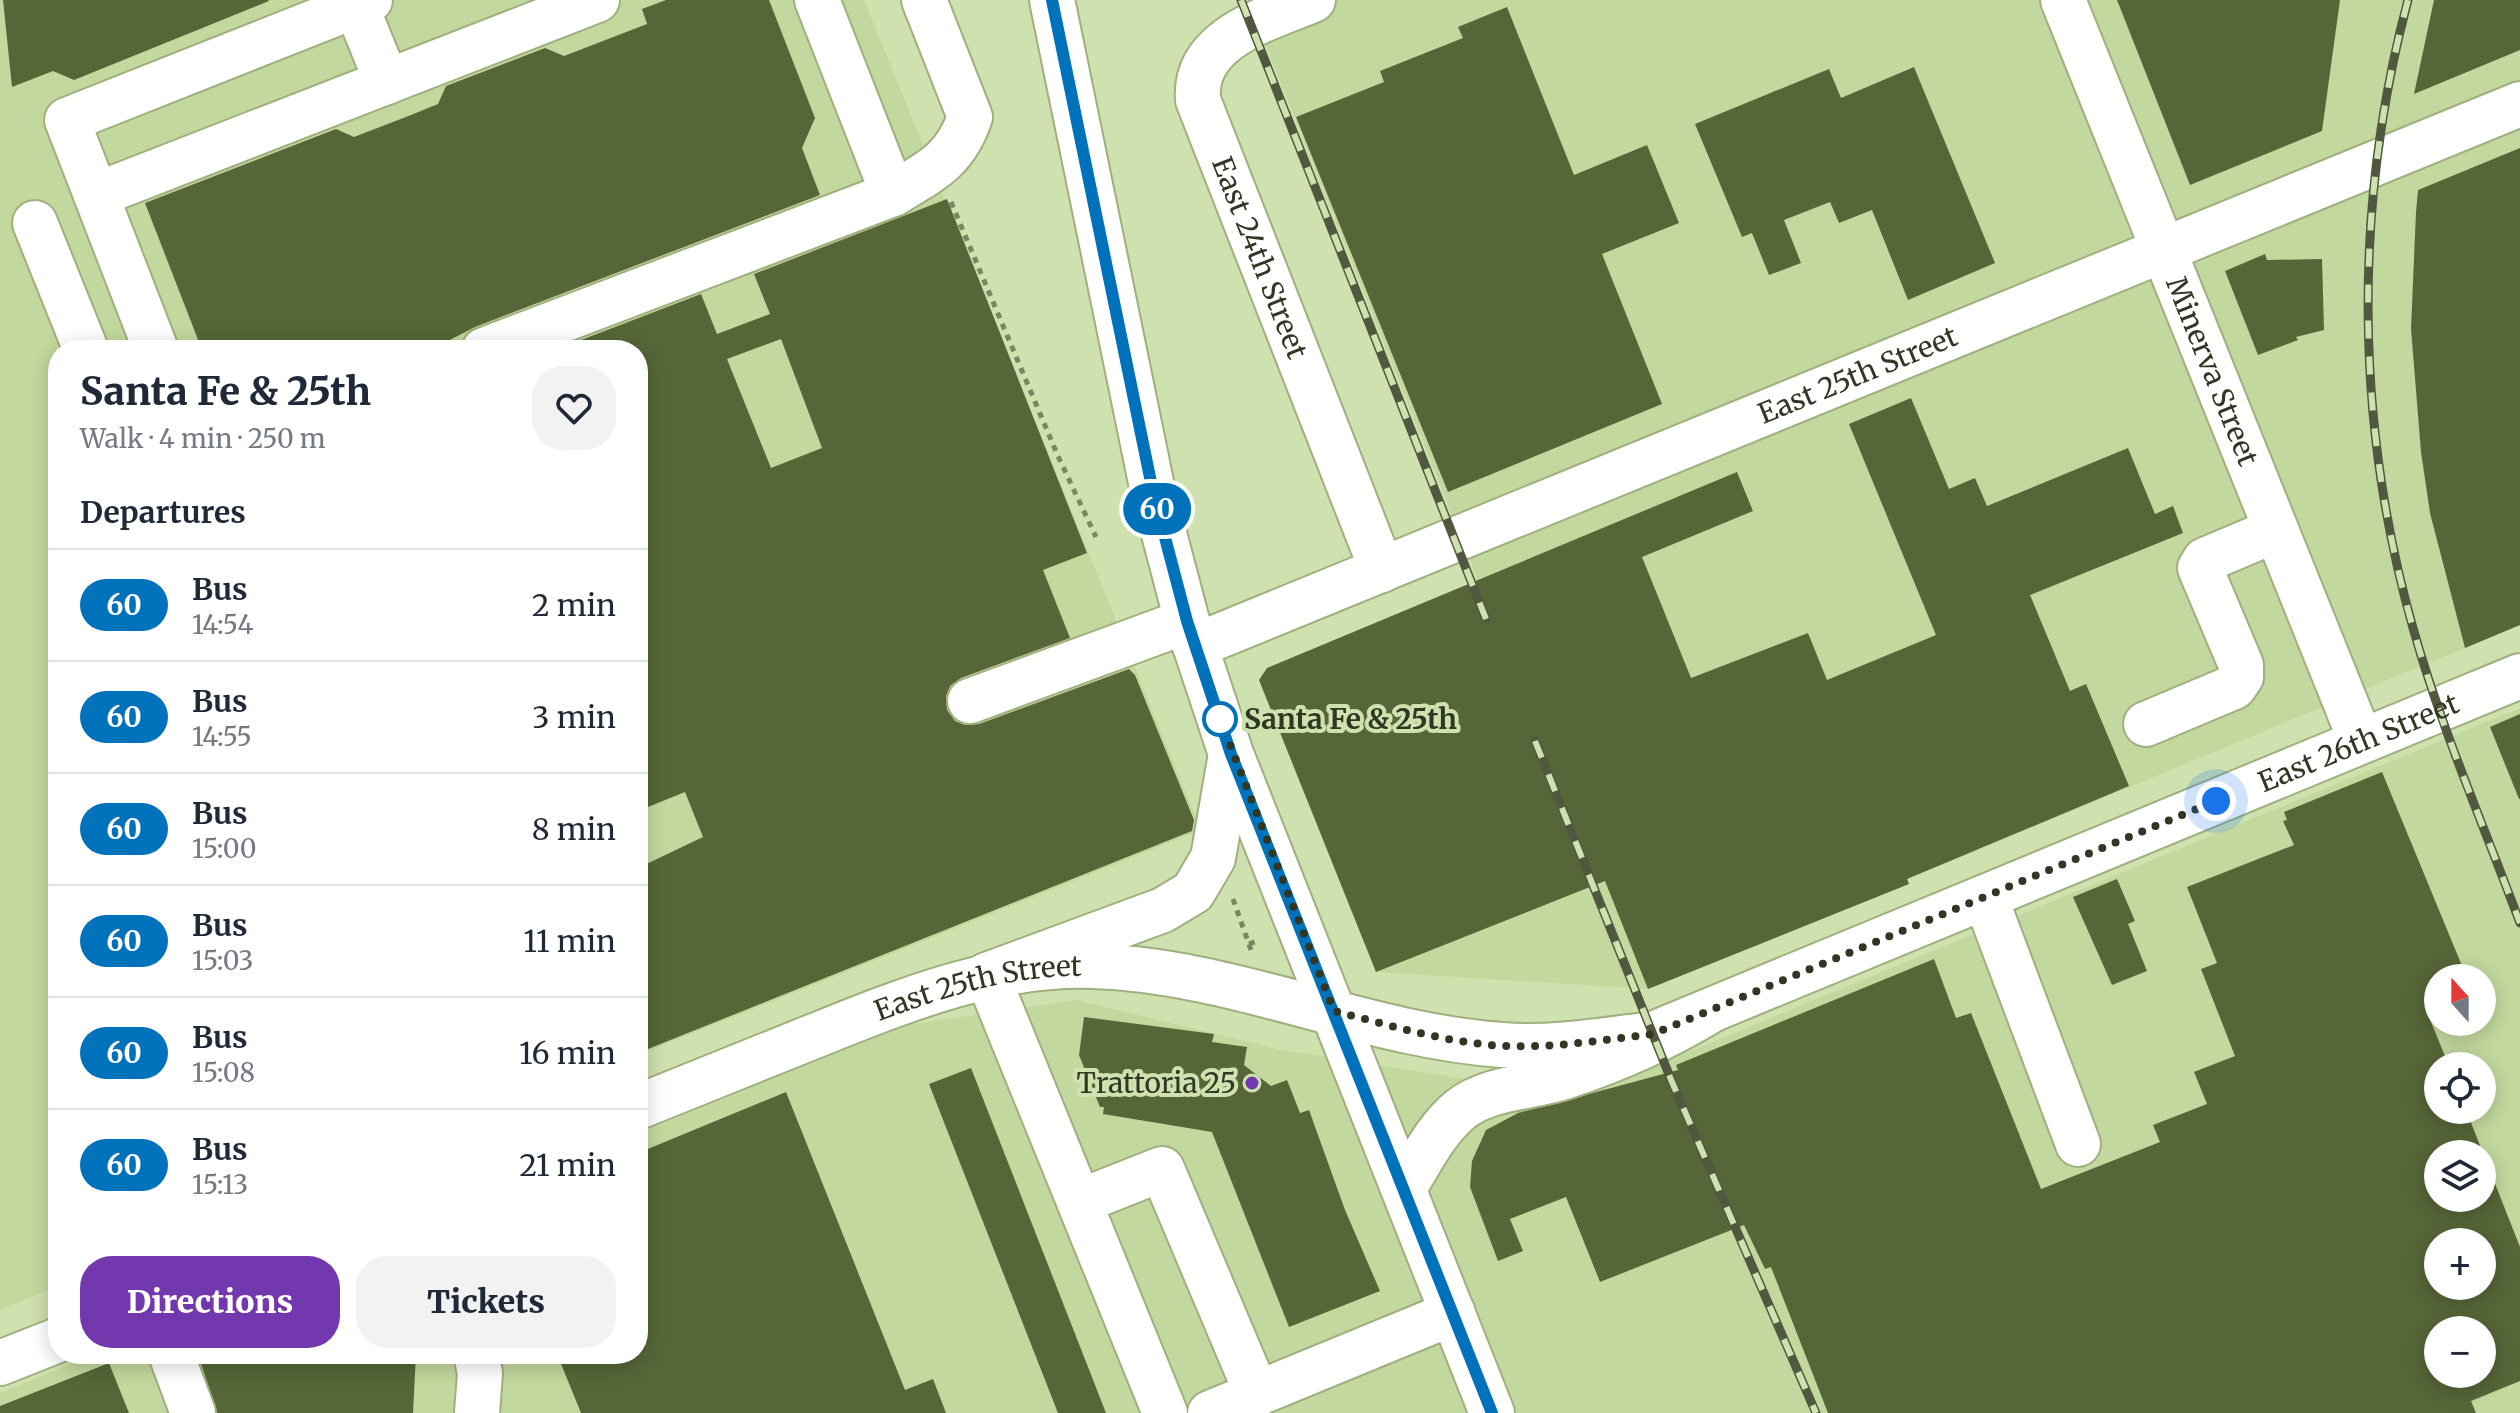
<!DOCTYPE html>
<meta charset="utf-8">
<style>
:root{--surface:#fff;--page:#f2f2f3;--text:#1f2937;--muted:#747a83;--line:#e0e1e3;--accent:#7438ae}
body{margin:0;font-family:Merriweather,serif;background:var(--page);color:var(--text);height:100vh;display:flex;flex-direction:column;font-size:30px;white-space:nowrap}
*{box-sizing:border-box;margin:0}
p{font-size:26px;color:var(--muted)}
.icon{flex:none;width:44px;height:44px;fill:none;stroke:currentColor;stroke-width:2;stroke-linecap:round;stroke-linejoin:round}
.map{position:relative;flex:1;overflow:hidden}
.side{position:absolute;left:48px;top:340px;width:600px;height:1024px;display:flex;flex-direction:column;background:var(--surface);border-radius:32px;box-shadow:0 4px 20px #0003}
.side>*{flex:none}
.badge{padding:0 16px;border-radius:26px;font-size:28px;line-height:52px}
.needle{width:52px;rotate:339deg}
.tools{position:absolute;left:2424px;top:964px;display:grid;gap:16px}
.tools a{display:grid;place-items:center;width:72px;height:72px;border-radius:50%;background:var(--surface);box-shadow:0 4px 20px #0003;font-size:40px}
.you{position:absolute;width:40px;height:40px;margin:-20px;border:6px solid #fff;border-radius:50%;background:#1a73e8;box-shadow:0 0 0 12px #1a73e833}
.map>.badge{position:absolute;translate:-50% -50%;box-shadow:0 0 0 4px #fff}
h2{padding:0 32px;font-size:30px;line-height:72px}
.round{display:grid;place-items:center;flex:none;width:84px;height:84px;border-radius:32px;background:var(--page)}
.head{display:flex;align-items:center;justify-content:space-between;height:136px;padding:0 32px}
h1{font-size:38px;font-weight:800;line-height:60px}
.primary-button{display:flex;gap:16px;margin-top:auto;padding:16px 32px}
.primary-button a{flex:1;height:92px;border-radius:32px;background:var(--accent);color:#fff;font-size:32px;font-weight:800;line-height:92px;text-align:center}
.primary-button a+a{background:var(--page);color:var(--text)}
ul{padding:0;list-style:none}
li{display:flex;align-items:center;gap:24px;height:112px;padding:0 32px;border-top:2px solid var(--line)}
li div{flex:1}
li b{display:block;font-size:30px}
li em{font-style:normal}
li .badge{min-width:88px;font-weight:700;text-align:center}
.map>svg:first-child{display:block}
.built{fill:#c3d89e;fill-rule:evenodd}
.building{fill:#576638;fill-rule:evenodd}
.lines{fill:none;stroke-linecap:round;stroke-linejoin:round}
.minor-casing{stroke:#9eb07e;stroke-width:48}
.major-casing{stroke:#9eb07e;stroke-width:48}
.path{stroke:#798563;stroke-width:5;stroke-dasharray:6 6;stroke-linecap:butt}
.minor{stroke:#fff;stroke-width:44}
.major{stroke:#fff;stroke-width:44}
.rail-casing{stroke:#50593f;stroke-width:9}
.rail{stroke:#cfe1ae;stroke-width:6;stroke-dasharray:18;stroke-linecap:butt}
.line-casing{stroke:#fff;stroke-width:18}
.line{stroke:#0072bc;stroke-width:12}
.walk{stroke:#303723;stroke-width:8;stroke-dasharray:0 14.4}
.stop-dot{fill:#fff;stroke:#0072bc;stroke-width:4}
.poi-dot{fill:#7438ae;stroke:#cfe1ae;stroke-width:3}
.labels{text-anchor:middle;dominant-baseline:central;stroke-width:8;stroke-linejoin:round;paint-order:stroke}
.street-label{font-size:28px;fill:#303723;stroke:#cfe1ae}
.stop-label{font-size:28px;font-weight:bold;fill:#303723;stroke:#cfe1ae;text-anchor:start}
.poi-label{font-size:28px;fill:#303723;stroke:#cfe1ae;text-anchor:end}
</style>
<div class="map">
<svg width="2520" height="1413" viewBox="0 0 2520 1413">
<rect width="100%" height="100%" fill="#cfe1ae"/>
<path class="built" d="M0 0H864L1201 830 638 1055V350H58V1286L0 1310Z
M1248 0H2520V625L1908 879 1909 884 1648 989 1376 972 1259 680 1267 668 1462 588 1477 578Z
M2520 708V1413H0V1393L96 1354H638V1134L906 1025 1076 1000 1277 1049 1504 1085 1686 1053ZM2438 978H2482V1022H2438ZM2438 1066H2482V1110H2438ZM2438 1154H2482V1198H2438ZM2438 1242H2482V1286H2438ZM2438 1330H2482V1374H2438Z"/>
<path class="building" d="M3 0H268L269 1 74 80 53 71 12 87Z
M666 0H769L815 118 802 148 820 195 475 327 446 342 449 350H202L145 203 336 129 354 137 411 115 438 104 446 86 545 48 564 56 647 24 642 9Z
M2117 0H2340L2322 131 2190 185Z
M2434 0H2520V50L2414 94Z
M1507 7 1574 175 1647 145 1679 223 1602 254 1662 404 1448 492 1296 117 1384 82 1380 71 1463 38 1458 27Z
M1914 67 1995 263 1908 300 1872 210 1839 223 1830 202 1784 220 1801 263 1769 275 1752 233 1742 237 1695 124 1829 69 1841 98Z
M2520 148V625L2465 648 2430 513 2421 452 2411 329 2416 212 2418 190Z
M947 199 1087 553 1043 570 1070 638 961 678 950 686 946 696 947 710 955 721 965 725 979 724 1129 669 1135 675 1194 820 1192 831 638 1053V868L703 837 685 792 638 811V350H555L701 294 717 334 770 314 754 274ZM781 339 822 448 771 468 727 359Z
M2265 254 2267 260 2322 259 2324 330 2296 337 2298 340 2258 355 2225 271Z
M1911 398 1949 489 1975 478 1987 506 2128 448 2155 514 2173 506 2183 533 2030 595 2070 691 2086 684 2129 786 1907 879 1909 884 1648 989 1605 881 1376 972 1259 680 1267 668 1737 472 1753 511 1642 557 1691 678 1808 633 1827 680 1936 635 1849 424Z
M2520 714V799H2519L2490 727Z
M2382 772 2467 978H2438V1008L2427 1012 2449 1066H2438V1110H2466L2520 1247V1381L2471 1401 2476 1413H1828L1771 1267 1765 1269 1744 1225 1600 1282 1566 1197 1510 1219 1523 1251 1498 1261 1470 1187 1472 1161 1486 1130 1518 1113 1678 1070 1676 1065 1934 959 1956 1018 1971 1013 2041 1189 2160 1142 2153 1125 2207 1104 2194 1072 2235 1056 2201 969 2217 963 2187 887 2294 845 2283 821 2287 820 2284 812ZM2438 1154H2482V1198H2438ZM2438 1242H2482V1286H2438ZM2438 1330H2482V1374H2438Z
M2117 879 2135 921 2128 924 2147 971 2112 985 2073 897Z
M1084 1017 1214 1034 1212 1042 1247 1047 1244 1065 1271 1086 1287 1080 1300 1113 1309 1110 1345 1210 1380 1291 1289 1327 1212 1132 1103 1114 1104 1107H1100L1079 1055Z
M971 1068 1106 1413H1058L929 1084Z
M786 1092 905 1390 933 1379 946 1413H581L557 1354H638V1153Z
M198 1354H416L413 1413H217Z
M109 1363 129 1413H0V1406Z"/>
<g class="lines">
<defs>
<g id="minor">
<path id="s1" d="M1313 0C1267 19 1193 38 1198 100L1382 570"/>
<path id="s2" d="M2063 0 2361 741"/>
<path d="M356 6 387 82"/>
<path d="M893 194C931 171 955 161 970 117L924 0"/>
<path d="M96 195 597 0"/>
<path d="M35 223 86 350"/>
<path d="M156 350 67 120 370 0"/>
<path d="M484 350 893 194 817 0"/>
<path id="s3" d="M1195 646 2520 104"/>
<path d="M970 701 1187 621"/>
<path d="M2146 724 2234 687 2241 677V665L2200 568 2205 560 2276 530"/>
<path d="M1985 897 2078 1144"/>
<path d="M987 975 1165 1413"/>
<path id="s4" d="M638 1107C696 1084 754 1060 812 1037 902 1001 993 963 1092 966 1233 970 1362 1035 1502 1045 1551 1049 1604 1040 1653 1034L2520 676"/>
<path d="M1081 1201 1162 1169 1257 1394"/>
<path d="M171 1354 193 1413"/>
<path d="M476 1354 480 1373 477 1413"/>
<path d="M0 1363 58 1340"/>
<path d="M1210 1413 1453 1313"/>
</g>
<path id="major" d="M1052 0 1153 492 1187 621 1231 754 1492 1413
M987 975 1163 910 1193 892 1213 858 1231 754
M1404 1188C1421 1161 1436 1129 1461 1109 1489 1087 1532 1088 1565 1077 1616 1060 1664 1039 1710 1011"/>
</defs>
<use href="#minor" class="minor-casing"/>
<use href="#major" class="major-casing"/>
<path class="path" d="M951 202 1057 454 1096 537
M1233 899 1252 953
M1249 944 1257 941"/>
<use href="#minor" class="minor"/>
<use href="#major" class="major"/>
<defs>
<path id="rail" d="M1241 0 1486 619
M2408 0C2353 206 2355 423 2413 628 2441 728 2484 826 2520 923
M1535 741 1672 1082 1816 1413"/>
</defs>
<use href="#rail" class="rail-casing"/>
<use href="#rail" class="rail"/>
</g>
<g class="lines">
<defs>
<path id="line" d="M1052 0 1153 492 1187 621 1231 754 1492 1413"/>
</defs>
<use href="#line" class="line-casing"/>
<use href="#line" class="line"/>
<path class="walk" d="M1220 719 1334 1011C1389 1025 1447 1043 1504 1046 1554 1048 1604 1040 1653 1034L2216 801"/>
</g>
<circle class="stop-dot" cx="1220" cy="719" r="16"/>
<circle class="poi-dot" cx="1252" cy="1083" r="8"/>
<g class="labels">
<g class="street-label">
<text stroke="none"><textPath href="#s1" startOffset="334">East 24th Street</textPath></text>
<text stroke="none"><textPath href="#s2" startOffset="400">Minerva Street</textPath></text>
<text stroke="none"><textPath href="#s3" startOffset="716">East 25th Street</textPath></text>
<text stroke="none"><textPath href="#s4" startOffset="1812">East 26th Street</textPath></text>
<text stroke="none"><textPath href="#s4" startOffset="362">East 25th Street</textPath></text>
</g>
<g class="stop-label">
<text x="1244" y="719">Santa Fe &amp; 25th</text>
</g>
<g class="poi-label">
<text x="1236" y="1083">Trattoria 25</text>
</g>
</g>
</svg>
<div class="tools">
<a><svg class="needle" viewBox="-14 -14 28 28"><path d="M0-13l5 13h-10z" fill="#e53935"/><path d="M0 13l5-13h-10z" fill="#747a83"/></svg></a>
<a><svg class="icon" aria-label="locate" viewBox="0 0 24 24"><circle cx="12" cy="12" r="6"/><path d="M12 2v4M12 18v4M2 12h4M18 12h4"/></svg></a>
<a><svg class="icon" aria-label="layers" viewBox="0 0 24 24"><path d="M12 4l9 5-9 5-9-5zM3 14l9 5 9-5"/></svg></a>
<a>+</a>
<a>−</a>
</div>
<div class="you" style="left:2216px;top:801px"></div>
<b class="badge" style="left:1157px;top:509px;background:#0072bc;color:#fff">60</b>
<section class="side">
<div class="head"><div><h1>Santa Fe &amp; 25th</h1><p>Walk · 4 min · 250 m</p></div><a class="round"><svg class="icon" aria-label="heart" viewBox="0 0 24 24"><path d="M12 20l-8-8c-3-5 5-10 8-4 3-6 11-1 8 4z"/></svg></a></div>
<h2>Departures</h2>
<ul>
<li><span class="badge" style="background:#0072bc;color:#fff">60</span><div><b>Bus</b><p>14:54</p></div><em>2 min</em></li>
<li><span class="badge" style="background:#0072bc;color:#fff">60</span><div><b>Bus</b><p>14:55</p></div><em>3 min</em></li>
<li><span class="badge" style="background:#0072bc;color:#fff">60</span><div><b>Bus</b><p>15:00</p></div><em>8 min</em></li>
<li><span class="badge" style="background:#0072bc;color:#fff">60</span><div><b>Bus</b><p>15:03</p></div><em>11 min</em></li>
<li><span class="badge" style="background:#0072bc;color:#fff">60</span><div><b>Bus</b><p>15:08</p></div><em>16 min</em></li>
<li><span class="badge" style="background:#0072bc;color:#fff">60</span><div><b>Bus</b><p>15:13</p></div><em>21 min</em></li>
</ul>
<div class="primary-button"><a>Directions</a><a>Tickets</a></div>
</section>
</div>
